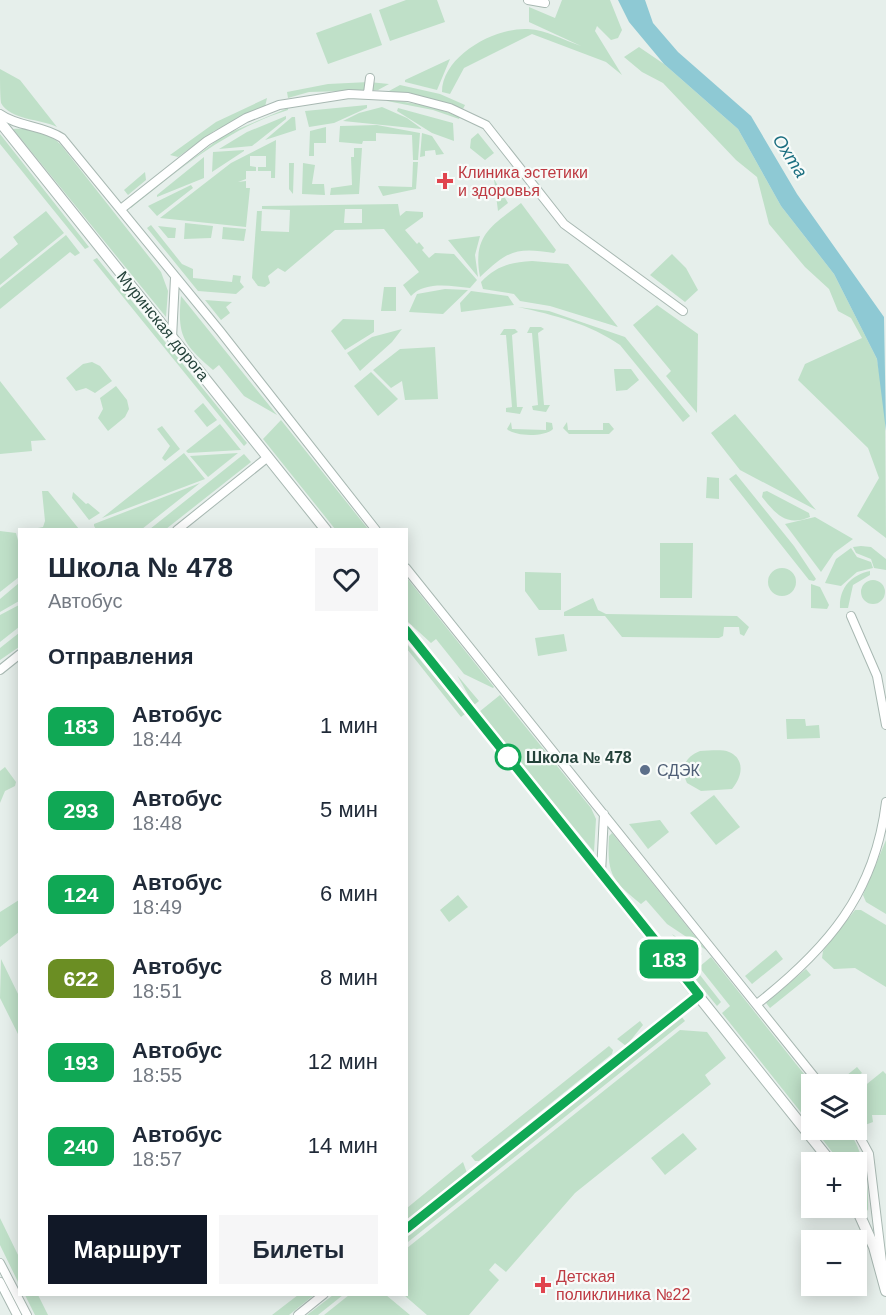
<!DOCTYPE html>
<html lang="ru">
<meta charset="utf-8">
<style>
:root{--surface:#fff;--page:#f6f6f7;--text:#1f2937;--muted:#747a83;--accent:#111827}
body{margin:0;font-family:Helvetica,sans-serif;background:var(--page);color:var(--text);height:100vh;display:flex;flex-direction:column;font-size:22px;white-space:nowrap}
*{box-sizing:border-box;margin:0}
p{font-size:20px;color:var(--muted)}
.icon{flex:none;width:33px;height:33px;fill:none;stroke:currentColor;stroke-width:2;stroke-linecap:round;stroke-linejoin:round}
.map{position:relative;flex:1;overflow:hidden}
.sheet{position:absolute;left:18px;top:528px;width:390px;height:768px;display:flex;flex-direction:column;background:var(--surface);border-radius:0px;box-shadow:0 3px 15px #0003}
.sheet>*{flex:none}
.badge{padding:0 12px;border-radius:9px;font-size:21px;line-height:39px}
.fabs{position:absolute;left:801px;top:1074px;display:grid;gap:12px}
.fabs a{display:grid;place-items:center;width:66px;height:66px;border-radius:0px;background:var(--surface);box-shadow:0 3px 15px #0003;font-size:30px}
.map>.badge{position:absolute;translate:-50% -50%;box-shadow:0 0 0 3px #fff}
h2{padding:0 30px;font-size:22px;line-height:54px}
.round{display:grid;place-items:center;flex:none;width:63px;height:63px;border-radius:0px;background:var(--page)}
.overview{display:flex;align-items:center;justify-content:space-between;height:102px;padding:0 30px}
h1{font-size:28px;font-weight:600;line-height:45px}
.primary-button{display:flex;gap:12px;margin-top:auto;padding:12px 30px}
.primary-button a{flex:1;height:69px;border-radius:0px;background:var(--accent);color:#fff;font-size:24px;font-weight:600;line-height:69px;text-align:center}
.primary-button a+a{background:var(--page);color:var(--text)}
ul{padding:0;list-style:none}
li{display:flex;align-items:center;gap:18px;height:84px;padding:0 30px}
li div{flex:1}
li b{display:block;font-size:22px}
li em{font-style:normal}
li .badge{min-width:66px;font-weight:700;text-align:center}
.map>svg:first-child{display:block}
.green{fill:#bfe0c8;fill-rule:evenodd}
.water{fill:#8ec9d4}
.lines{fill:none;stroke-linecap:round;stroke-linejoin:round}
.minor-casing{stroke:#a8b8b2;stroke-width:10}
.tertiary-casing{stroke:#a8b8b2;stroke-width:12}
.minor{stroke:#fff;stroke-width:8}
.tertiary{stroke:#fff;stroke-width:10}
.line-casing{stroke:#fff;stroke-width:14}
.line{stroke:#10a855;stroke-width:9}
.health-dot{fill:#e0444e;stroke:#f7fbf9;stroke-width:2}
.stop-dot{fill:#fff;stroke:#10a855;stroke-width:3}
.service-dot{fill:#5c6f8a;stroke:#f7fbf9;stroke-width:2}
.labels{text-anchor:middle;dominant-baseline:central;stroke-width:4.5;stroke-linejoin:round;paint-order:stroke}
.health-label{font-size:16px;fill:#be3a42;stroke:#f7fbf9;text-anchor:start}
.street-label{font-size:16px;fill:#24423a;stroke:#f7fbf9}
.stop-label{font-size:16px;font-weight:bold;fill:#24423a;stroke:#f7fbf9;text-anchor:start}
.service-label{font-size:16px;fill:#4e5e75;stroke:#f7fbf9;text-anchor:start}
.water-label{font-size:18px;font-style:italic;fill:#1c6f80;stroke:#f7fbf9}
</style>
<div class="map">
<svg width="886" height="1315" viewBox="0 0 886 1315">
<rect width="100%" height="100%" fill="#e6efeb"/>
<path class="green" d="M406 0H437L445 22 390 41 379 10Z
M562 0H610L622 30 618 38 611 40 597 26 595 31 622 75 606 62 532 34 464 68 450 94 442 92C442 56 495 27 528 29 547 30 563 40 581 46L529 22V7L555 18Z
M371 13 382 45 328 64 316 33Z
M639 47 664 64 738 129 781 206 834 274 877 359 885 407 886 538 857 516 879 478 868 448 798 380 805 364 862 338 851 318 838 311 829 289 805 267 769 224 757 177 736 160 663 83 642 72 624 57Z
M450 59 437 90 405 82V80Z
M0 69 20 80 57 127C41 119 10 120 1 103 0 95 0 78 0 69Z
M369 82 389 84 378 90 309 92 288 98 287 92 328 84Z
M400 85 440 94 465 105 463 109 440 101 389 91Z
M267 98 265 107 214 131 178 157 170 155 216 122Z
M388 99 433 107 460 117 459 119 433 110 387 101Z
M367 105V108L334 123 309 127 305 111Z
M382 107 407 118 422 129 343 121 359 113Z
M288 108V110C227 129 181 168 131 208L130 207 224 135Z
M398 108 453 123 454 141 432 133 397 111Z
M286 116V119L252 146 219 149 247 132Z
M292 117H295L296 130 265 140Z
M377 125 420 133 418 160H413L412 135 376 133V141H363L362 144 339 142 340 126Z
M326 127V143H314V156H309L310 131Z
M13 129C32 128 48 132 61 145L161 272 168 291 166 317Z
M422 133 432 136 444 154 436 155 435 150 425 151V156L420 157Z
M478 133 494 153 485 160 470 148 471 139Z
M0 134 89 247 85 249 0 144Z
M276 140 275 178H271V171H258V167H266V156H250V166L256 167V171H246V179L238 182 246 181V188H250L246 227 160 218 231 163Z
M354 148H362L359 194 330 195 331 188 352 185 351 157H354Z
M244 150V151L212 172 213 152Z
M204 157V178L157 197V195Z
M413 162H418L416 189 383 196 378 186 412 187Z
M289 163H294L293 194 289 189Z
M303 163 315 165 312 184H324L325 195 302 194Z
M145 172 146 180 128 195 124 190Z
M494 179 508 203 498 211Z
M191 185 193 188 157 216 148 206Z
M521 203 556 250 554 253C515 247 508 251 480 277 472 235 492 226 521 203Z
M398 204 400 216 406 211 423 212V217L405 230 417 244 419 242 424 248 422 250 429 258 435 253 454 254 477 280 470 288C451 286 425 281 411 296L403 285 419 272 384 229 335 230 285 272 278 268 268 276 270 283 265 287 258 286 252 278 257 211H262V206ZM262 209 290 210 289 232 261 231ZM345 209H362V223H344Z
M46 211 64 233 0 285V259L18 244 13 237Z
M185 223 213 226 211 238 184 239Z
M151 225 182 264 193 269V278L232 282 233 275 241 276 240 282 244 287 236 294 198 291 147 228Z
M158 226 176 228 175 238H168Z
M223 227 246 229 244 241 222 239Z
M66 235 80 253 75 256 70 252 0 309V288Z
M480 236 475 255 478 277 448 240Z
M672 254 686 268 698 290 685 302 650 275Z
M97 258 247 443 244 446 93 260Z
M532 261 568 264 618 327 550 306 520 301 514 294 483 289 481 282C496 266 511 262 532 261Z
M384 287H396V311H381Z
M445 289 468 290 443 314 409 312 417 294Z
M471 291 508 296 514 305 461 312 460 303Z
M181 296 277 415 244 396 219 365 213 370C183 344 177 336 181 296Z
M205 300 232 302 226 307 230 313 221 320Z
M657 305 698 334 697 413 666 376 671 371 633 325Z
M518 307 549 311 625 337 690 416 683 422 620 345C590 324 554 315 518 307Z
M343 319 374 320V332L345 350 331 331Z
M530 327H541L544 329 538 333 544 405H550L546 412 533 410 532 406 538 405 532 333H527Z
M402 329 392 342 360 371 347 353 372 337Z
M504 329H515L518 332 512 335 517 407H523L520 414 506 412V408L512 407 506 335H500Z
M435 347 438 399 405 400 402 381 391 388 373 370 400 349Z
M92 362 100 366 112 381 95 393 86 388 76 391 66 378 83 364Z
M631 369 639 380 627 390 616 391 614 369Z
M371 372 398 399 378 416 354 386Z
M0 381 46 440 31 441 32 451 0 454Z
M116 386 127 400 129 409 125 417 108 431 98 418 103 409 100 398Z
M203 403 217 420 207 427 194 411Z
M735 414 816 510 740 470 711 433Z
M281 420 368 529H335L263 439Z
M511 422 512 429 546 430V422L552 423 553 429C545 437 515 437 507 429Z
M567 422 568 430H603V423H609L614 429 609 434H569L563 428Z
M220 424 241 450 188 453 186 451Z
M162 426 180 449 165 461 162 458 170 446 157 429Z
M184 453 205 479 102 518Z
M238 453 208 477 190 456Z
M244 454 251 462 166 529H150Z
M736 474 794 546 816 579 814 581 809 580 729 479Z
M707 477 719 478V499L706 498Z
M200 483 142 529H96L94 526V524Z
M42 491H48L79 529H33L43 527 45 521Z
M767 491 809 513 810 517C786 527 776 514 762 497L763 492Z
M73 492 86 504 88 503 100 513 89 520 72 498Z
M815 517 853 539 834 553 821 572 785 524Z
M0 531 16 533 19 544V577L0 592Z
M660 543H693L692 598H660Z
M861 546 871 547 886 559V570L874 568 871 559 856 553 853 547Z
M851 548 857 557 871 562 873 568 857 572 841 586 825 583 836 559Z
M768 582a14 14 0 1 1 28 0a14 14 0 1 1-28 0Z
M870 571V575L853 585 848 608H840C839 588 851 575 870 571Z
M525 572 561 573V610H539L525 591Z
M407 578 494 687 493 688 464 674 436 639 431 643 407 621Z
M861 592a12 12 0 1 1 24 0a12 12 0 1 1-24 0Z
M19 583V601L0 612V599Z
M811 584 820 587 829 605 827 609 811 608Z
M593 598 598 610 606 614 737 616 749 627 744 636 740 634 739 627H724L723 636 719 638 622 637 605 616H564V612Z
M19 605V627L0 642V615Z
M19 633V647L0 660V648Z
M564 634 567 651 538 656 535 638Z
M407 644 465 714 461 717 407 649Z
M457 675 479 701 474 705Z
M500 695 591 808 596 819 594 852 479 712Z
M786 719H805L806 726 819 725 820 738 787 739Z
M700 751C708 751 722 749 729 752 746 759 742 778 732 789L701 791 687 783C680 768 685 757 700 751Z
M5 767 16 782 15 786 5 791 0 803V771Z
M714 795 740 827 716 845 690 813Z
M660 820 669 832 648 849 629 824Z
M612 833 706 950 667 924 646 900 641 904C611 880 607 874 609 836Z
M886 840V914L866 902 863 895Z
M458 895 468 907 449 922 440 910Z
M19 900V932L0 947V912Z
M855 910H861L886 925V987L855 968 834 969 822 958 823 951Z
M672 934 702 954 694 960Z
M776 950 783 959 752 984 745 976Z
M711 957 812 1084 811 1125 722 1013 730 1006 699 967Z
M1 959 19 996V1036L0 998Z
M806 969 811 975 770 1008 766 1003Z
M696 970 721 1002 717 1006 691 974Z
M681 1016 685 1021 408 1242 407 1236Z
M640 1021 643 1025 626 1046 617 1039Z
M680 1030 707 1032 726 1058 705 1075 711 1084 575 1193 506 1272 495 1263 489 1270 499 1280 469 1315H427L404 1295 406 1294 407 1248Z
M609 1046 613 1050 612 1054 479 1161H475L471 1156Z
M857 1067 862 1073 847 1084H836Z
M883 1071 886 1074V1115H872L873 1122 865 1125 858 1116 868 1115 857 1114V1092Z
M815 1130H848C864 1151 869 1185 868 1211L857 1193 856 1162H840Z
M683 1133 697 1149 665 1175 651 1158Z
M463 1162 467 1173 407 1221V1208Z
M0 1218 19 1257V1284L0 1245Z
M25 1295H38L48 1315H35Z
M298 1295H314L289 1315H272Z
M333 1295H343L318 1315H307Z
M349 1295H386L410 1315H324Z"/>
<path class="water" d="M618 0H645L653 23 678 52 751 116 797 194 884 317 886 431 877 359 834 274 781 206 738 129 664 64 629 22Z"/>
<g class="lines">
<defs>
<path id="minor" d="M528 0 545 3
M368 93 370 78
M0 114C18 127 43 125 62 138L220 331 376 530
M121 209 207 141 246 118 279 105 349 94 408 97 450 108 486 125 564 224 683 311
M172 338 175 278
M177 530 268 457
M406 568 820 1084
M851 616 877 676 886 725
M0 670 20 654
M601 873 604 814
M757 1004C827 949 875 894 886 802
M856 1130 869 1154 883 1270
M406 1229 699 995
M0 1263 27 1315
M0 1282 17 1315
M298 1315 324 1294"/>
<path id="tertiary" d="M0 122 326 530
M406 630 831 1162
M856 1207 874 1247 886 1291"/>
</defs>
<use href="#minor" class="minor-casing"/>
<use href="#tertiary" class="tertiary-casing"/>
<use href="#minor" class="minor"/>
<use href="#tertiary" class="tertiary"/>
</g>
<g class="lines">
<defs>
<path id="line" d="M406 630 699 995 406 1229"/>
</defs>
<use href="#line" class="line-casing"/>
<use href="#line" class="line"/>
</g>
<g class="health-dot">
<path d="M442 172h6v6h6v6h-6v6h-6v-6h-6v-6h6z"/>
<path d="M540 1276h6v6h6v6h-6v6h-6v-6h-6v-6h6z"/>
</g>
<circle class="stop-dot" cx="508" cy="757" r="12"/>
<circle class="service-dot" cx="645" cy="770" r="6"/>
<g class="labels">
<g class="health-label">
<text x="458" y="172">Клиника эстетики<tspan x="458" dy="18">и здоровья</tspan></text>
<text x="556" y="1276">Детская<tspan x="556" dy="18">поликлиника №22</tspan></text>
</g>
<g class="street-label">
<text transform="translate(163 326) rotate(51)">Муринская дорога</text>
</g>
<g class="stop-label">
<text x="526" y="757">Школа № 478</text>
</g>
<g class="service-label">
<text x="657" y="770">СДЭК</text>
</g>
<g class="water-label">
<text transform="translate(790 156) rotate(57)">Охта</text>
</g>
</g>
</svg>
<div class="fabs">
<a><svg class="icon" aria-label="layers" viewBox="0 0 24 24"><path d="M12 4l9 5-9 5-9-5zM3 14l9 5 9-5"/></svg></a>
<a>+</a>
<a>−</a>
</div>
<b class="badge" style="left:669px;top:959px;background:#10a855;color:#fff">183</b>
<section class="sheet">
<div class="overview"><div><h1>Школа № 478</h1><p>Автобус</p></div><a class="round"><svg class="icon" aria-label="heart" viewBox="0 0 24 24"><path d="M12 20l-8-8c-3-5 5-10 8-4 3-6 11-1 8 4z"/></svg></a></div>
<h2>Отправления</h2>
<ul>
<li><span class="badge" style="background:#10a855;color:#fff">183</span><div><b>Автобус</b><p>18:44</p></div><em>1 мин</em></li>
<li><span class="badge" style="background:#10a855;color:#fff">293</span><div><b>Автобус</b><p>18:48</p></div><em>5 мин</em></li>
<li><span class="badge" style="background:#10a855;color:#fff">124</span><div><b>Автобус</b><p>18:49</p></div><em>6 мин</em></li>
<li><span class="badge" style="background:#6b8e23;color:#fff">622</span><div><b>Автобус</b><p>18:51</p></div><em>8 мин</em></li>
<li><span class="badge" style="background:#10a855;color:#fff">193</span><div><b>Автобус</b><p>18:55</p></div><em>12 мин</em></li>
<li><span class="badge" style="background:#10a855;color:#fff">240</span><div><b>Автобус</b><p>18:57</p></div><em>14 мин</em></li>
</ul>
<div class="primary-button"><a>Маршрут</a><a>Билеты</a></div>
</section>
</div>
